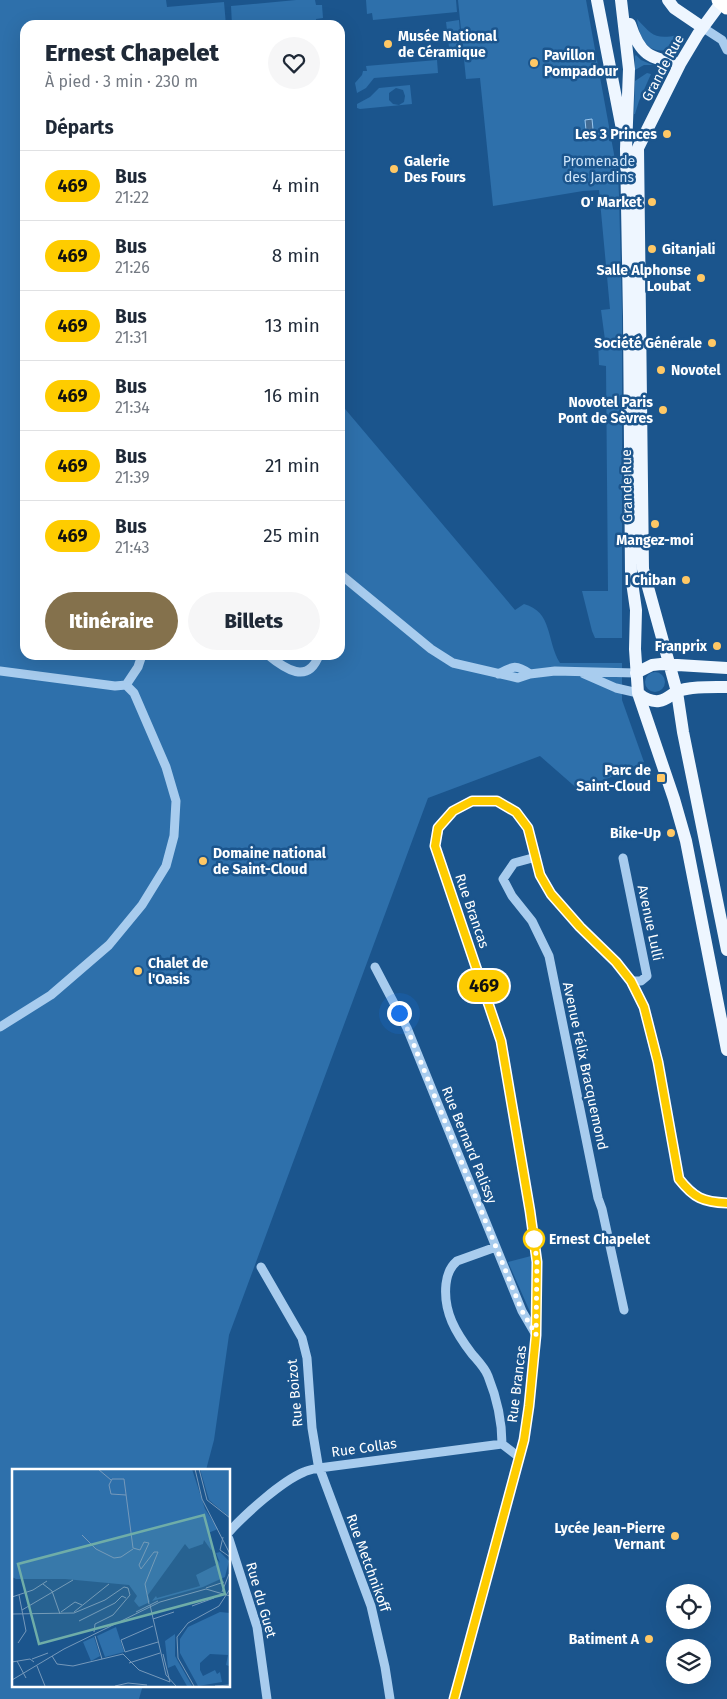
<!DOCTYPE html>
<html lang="fr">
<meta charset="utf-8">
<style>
:root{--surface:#fff;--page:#f6f6f7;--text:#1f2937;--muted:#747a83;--line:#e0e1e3;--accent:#84714c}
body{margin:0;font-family:"Fira Sans",sans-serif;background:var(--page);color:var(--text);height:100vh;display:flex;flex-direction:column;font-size:19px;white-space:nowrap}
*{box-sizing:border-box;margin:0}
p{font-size:16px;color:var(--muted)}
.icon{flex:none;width:28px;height:28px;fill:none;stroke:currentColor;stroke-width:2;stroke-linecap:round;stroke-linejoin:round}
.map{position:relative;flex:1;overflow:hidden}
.drawer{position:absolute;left:20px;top:20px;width:325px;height:640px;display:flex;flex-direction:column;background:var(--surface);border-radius:15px;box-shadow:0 5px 20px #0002}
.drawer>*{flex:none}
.badge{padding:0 10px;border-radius:16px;font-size:18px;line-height:32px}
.fabs{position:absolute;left:666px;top:1584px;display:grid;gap:10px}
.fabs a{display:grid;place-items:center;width:45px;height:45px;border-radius:50%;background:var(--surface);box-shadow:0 5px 20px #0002;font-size:25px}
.you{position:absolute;width:25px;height:25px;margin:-12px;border:4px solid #fff;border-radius:50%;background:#1a73e8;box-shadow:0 0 0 8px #1a73e833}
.map>.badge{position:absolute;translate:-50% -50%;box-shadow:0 0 0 2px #fff}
h2{padding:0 25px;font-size:19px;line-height:45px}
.round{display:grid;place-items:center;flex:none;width:52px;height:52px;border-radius:26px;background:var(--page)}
.overview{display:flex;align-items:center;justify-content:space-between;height:85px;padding:0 25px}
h1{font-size:24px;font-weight:800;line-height:38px}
.action{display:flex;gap:10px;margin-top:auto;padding:10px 25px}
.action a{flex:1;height:58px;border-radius:30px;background:var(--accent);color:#fff;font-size:20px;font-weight:800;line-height:58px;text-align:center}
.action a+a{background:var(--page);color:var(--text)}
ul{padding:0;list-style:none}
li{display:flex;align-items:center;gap:15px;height:70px;padding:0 25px;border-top:1px solid var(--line)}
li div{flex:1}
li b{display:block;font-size:19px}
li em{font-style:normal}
li .badge{min-width:55px;font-weight:700;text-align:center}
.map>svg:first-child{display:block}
.green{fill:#2e70ab;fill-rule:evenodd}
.water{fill:#436c94;stroke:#9bc8f0}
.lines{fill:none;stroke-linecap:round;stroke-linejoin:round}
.minor{stroke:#a8ccee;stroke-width:9}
.major{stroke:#eef6ff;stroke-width:12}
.highway-bridge{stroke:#fff;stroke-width:15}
.line-casing{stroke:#fff;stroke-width:11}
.line{stroke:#fecc00;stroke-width:8}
.walk{stroke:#fff;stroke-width:5;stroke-dasharray:0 9}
.poi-dot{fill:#ffc865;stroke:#1b558d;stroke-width:2}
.stop-dot{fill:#fff;stroke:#fecc00;stroke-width:2.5}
.labels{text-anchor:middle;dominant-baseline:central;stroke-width:5;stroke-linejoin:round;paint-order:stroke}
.poi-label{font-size:14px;font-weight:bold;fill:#fff;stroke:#1b558d;text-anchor:end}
.street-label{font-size:14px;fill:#fff;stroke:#1b558d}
.park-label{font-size:14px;fill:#cee5fa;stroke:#1b558d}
.stop-label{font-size:14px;font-weight:bold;fill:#fff;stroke:#1b558d;text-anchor:start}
.inset-road{fill:none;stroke:#7699bb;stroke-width:1}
.view{fill:#6fada8;fill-opacity:0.15;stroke:#6fada8;stroke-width:2.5}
.inset-edge{fill:none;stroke:#fff;stroke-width:2.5}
</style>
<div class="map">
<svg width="727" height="1699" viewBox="0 0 727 1699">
<rect width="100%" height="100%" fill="#1b558d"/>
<path class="green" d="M0 0H166L167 7 224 2 226 25H25V655H340V403L515 610 524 604C553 612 546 640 560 663H622V700L644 762 580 791 540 756 428 798 229 1335 214 1440 206 1470H14V1685H143L139 1699H0Z
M296 0H315L316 5H322L323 18 316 19V25H232L231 6Z
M366 0H456L457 12 373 20 372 13 367 14Z
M458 0H586L618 176 619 195 622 313V638H595L592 631 582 591H608L606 366 599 365 598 341 605 340 601 310 610 309 599 190 583 191 493 206 480 78 466 79Z
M637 19C652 35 655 40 678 35L670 49C648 56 639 38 637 19Z
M459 20 462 54 450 55 446 22Z
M636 55 641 60 653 65H644L635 70V56Z
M437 60 438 73 374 78 366 88 357 93 355 83 362 75 363 71H367L366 66Z
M647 73 651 74 639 101 635 114H634L635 81Z
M410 85 412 104 360 109 357 108V104L370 97 379 88ZM396 88 403 90 405 96 404 102 399 105 393 104 389 100V93Z
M645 682a10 10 0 1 1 20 0a10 10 0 1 1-20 0Z
M531 1256 532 1265 531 1314 508 1262Z"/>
<path class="water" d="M592 119 594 139 587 140 585 120Z"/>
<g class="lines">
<path class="minor" d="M702 27 722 40 727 50
M340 574 431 649 453 663 518 678 530 674 555 671 636 673
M268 655C285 669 308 685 319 655
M0 671 115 686 126 685
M498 674C513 666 516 664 530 674
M584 674 616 688 638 693
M126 685 138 667 142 655
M536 857 514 863 503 879 512 896 532 921 549 956 598 1198 602 1209 624 1310
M623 858 647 976 641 981H631
M375 967 407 1028 522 1311 536 1335
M0 1027 51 995 109 945 142 905 166 866 174 836 176 801 166 767 134 693 126 685
M496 1247 457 1261C450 1267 447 1275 446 1284 443 1312 456 1333 472 1354 478 1361 485 1368 488 1376 496 1396 502 1422 502 1444
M261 1267 302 1338 307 1358 312 1428 318 1464 371 1606 385 1667 390 1699
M229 1532C245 1514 282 1481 304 1472 308 1470 314 1469 319 1468L502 1444 519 1457
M229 1539 257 1627 267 1699
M454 1699 524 1440 529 1406 536 1335 537 1262 530 1211 501 1041 435 846 439 828 453 811 472 801H497L516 812 528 828 540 875 551 894 580 927 616 962 631 981 644 1007 658 1061 679 1179C694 1198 703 1202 727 1203"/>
<path class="major" d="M597 0 622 129
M621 0 629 69 626 149 629 316 631 575 636 610 635 649 638 693 674 799 686 841 727 1050
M668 0 674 8 702 27
M723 0 698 34 680 64 638 148 643 569 677 692 683 732 727 950
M630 24C640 55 649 58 680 64
M636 673 652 665 661 664 727 668
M638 693C643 698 652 702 659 701 666 700 671 695 676 692 688 686 714 687 727 687"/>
<path class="highway-bridge" d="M719 0 727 7"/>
</g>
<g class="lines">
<defs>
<path id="line" d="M454 1699 524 1440 529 1406 536 1335 537 1262 530 1211 501 1041 435 846 438 828 453 811 472 801H497L516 812 528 828 540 875 551 894 580 927 616 962 631 981 644 1007 658 1062 679 1179C694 1198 703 1202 727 1203"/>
</defs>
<use href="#line" class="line-casing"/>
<use href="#line" class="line"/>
<path class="walk" d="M399 1013 407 1028 522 1311 536 1335 537 1262 534 1239"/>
</g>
<g class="poi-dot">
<circle cx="388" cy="44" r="5"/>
<circle cx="534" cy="63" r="5"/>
<circle cx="667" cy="134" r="5"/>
<circle cx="394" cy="169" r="5"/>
<circle cx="652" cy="202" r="5"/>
<circle cx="652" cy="249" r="5"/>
<circle cx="701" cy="278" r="5"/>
<circle cx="712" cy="343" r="5"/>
<circle cx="661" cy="370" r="5"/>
<circle cx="663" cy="410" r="5"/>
<circle cx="655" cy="524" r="5"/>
<circle cx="686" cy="580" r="5"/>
<circle cx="717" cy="646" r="5"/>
<rect x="656" y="773" width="10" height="10" rx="2.5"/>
<circle cx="671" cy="833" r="5"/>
<circle cx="203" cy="861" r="5"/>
<circle cx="138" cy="971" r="5"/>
<circle cx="675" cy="1536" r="5"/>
<circle cx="649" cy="1639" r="5"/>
</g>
<circle class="stop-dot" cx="534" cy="1239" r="10"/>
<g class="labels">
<g class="poi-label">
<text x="398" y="36" text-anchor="start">Musée National<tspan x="398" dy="16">de Céramique</tspan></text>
<text x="544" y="55" text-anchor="start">Pavillon<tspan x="544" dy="16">Pompadour</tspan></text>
<text x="657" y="134">Les 3 Princes</text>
<text x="404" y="161" text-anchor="start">Galerie<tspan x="404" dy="16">Des Fours</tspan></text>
<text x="642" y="202">O' Market</text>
<text x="662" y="249" text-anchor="start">Gitanjali</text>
<text x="691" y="270">Salle Alphonse<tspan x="691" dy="16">Loubat</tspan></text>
<text x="702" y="343">Société Générale</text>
<text x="671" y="370" text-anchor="start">Novotel</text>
<text x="653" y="402">Novotel Paris<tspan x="653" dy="16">Pont de Sèvres</tspan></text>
<text x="655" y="540" text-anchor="middle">Mangez-moi</text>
<text x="676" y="580">I Chiban</text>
<text x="707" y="646">Franprix</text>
<text x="651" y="770">Parc de<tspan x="651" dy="16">Saint-Cloud</tspan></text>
<text x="661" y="833">Bike-Up</text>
<text x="213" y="853" text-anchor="start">Domaine national<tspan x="213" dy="16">de Saint-Cloud</tspan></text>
<text x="148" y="963" text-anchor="start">Chalet de<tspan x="148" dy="16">l'Oasis</tspan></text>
<text x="665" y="1528">Lycée Jean-Pierre<tspan x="665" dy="16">Vernant</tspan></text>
<text x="639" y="1639">Batiment A</text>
</g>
<g class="street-label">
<text transform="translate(663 68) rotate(-62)">Grande Rue</text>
<text transform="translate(627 486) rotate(-91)">Grande Rue</text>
<text transform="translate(472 911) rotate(71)">Rue Brancas</text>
<text transform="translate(650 923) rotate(78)">Avenue Lulli</text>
<text transform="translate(585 1066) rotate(78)">Avenue Félix Bracquemond</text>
<text transform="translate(469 1145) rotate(68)">Rue Bernard Palissy</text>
<text transform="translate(517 1384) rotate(-83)">Rue Brancas</text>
<text transform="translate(295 1393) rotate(-95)">Rue Boizot</text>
<text transform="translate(364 1448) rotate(-8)">Rue Collas</text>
<text transform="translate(368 1563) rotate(70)">Rue Metchnikoff</text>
<text transform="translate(261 1600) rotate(74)">Rue du Guet</text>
</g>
<g class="park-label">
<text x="599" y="161">Promenade<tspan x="599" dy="16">des Jardins</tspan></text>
</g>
<g class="stop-label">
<text x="549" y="1239">Ernest Chapelet</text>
</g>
</g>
<g transform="translate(12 1469)">
<rect width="218" height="218" fill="#1b558d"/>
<path d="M0 0H180L193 40 206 60 196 64 201 80 199 81 192 71 191 75 177 80 173 75 136 126 138 133 127 138 122 132 125 127 117 116 53 110H4L0 108ZM188 0H217V48L197 31ZM208 83 217 92 213 108 191 118 140 132 144 127 145 129 188 117 184 106 204 96 201 86 208 94 204 84ZM208 143 218 144 217 197 214 196 216 186 198 185 188 194V201L191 207 203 201 205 205 208 203 210 213 186 217 168 184V170L176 158ZM104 158 112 183 93 188 85 167ZM163 165V187L180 217H175L163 196 156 199 153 172ZM82 168 88 187 79 192 71 173Z" fill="#2e70ab"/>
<path class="inset-road" d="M86 0 99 11M183 0 190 30 218 85M187 0 195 31 218 49M114 26 99 25 97 16 100 10H112L121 79M70 66 84 80 102 89 109 88 121 80M211 68 208 81 218 88M121 79 128 81 132 73 137 74 127 96 129 100 142 83H146L133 115 137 135M31 115 40 122 48 145M194 119 212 113M210 123 217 105M0 128 21 121 35 112M138 136 154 206 164 217M180 137 202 129M10 141 61 111M49 143 63 133 70 136M62 143 97 115M124 143 146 132M0 145 62 144 93 131 112 118 116 119 118 126 101 146 83 155 82 163M141 150 162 143M67 152 103 134 110 127 114 129M141 157 109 171 113 183 146 173M83 167 90 190M6 174 14 162 7 126M40 187 45 195 61 197 111 185 127 201 158 213 151 185M20 190 36 184M5 192 14 209M0 193 18 190 22 193M117 194 148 184M25 197 33 217M0 211 52 180 148 133 194 120 218 127M103 217 116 214 135 216M182 217 166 189 165 168 176 154 207 137 218 120M203 217 218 216"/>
<path class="view" d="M192 46 213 125 27 175 6 95Z"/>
<rect width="218" height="218" class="inset-edge"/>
</g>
</svg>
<div class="fabs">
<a><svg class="icon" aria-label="locate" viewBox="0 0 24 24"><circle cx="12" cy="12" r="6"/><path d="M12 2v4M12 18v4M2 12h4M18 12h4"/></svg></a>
<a><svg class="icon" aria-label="layers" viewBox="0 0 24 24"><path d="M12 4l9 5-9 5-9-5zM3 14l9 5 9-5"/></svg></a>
</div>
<div class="you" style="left:399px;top:1013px"></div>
<b class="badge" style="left:484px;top:986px;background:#fecc00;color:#111">469</b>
<section class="drawer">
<div class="overview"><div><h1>Ernest Chapelet</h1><p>À pied · 3 min · 230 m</p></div><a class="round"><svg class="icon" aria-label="heart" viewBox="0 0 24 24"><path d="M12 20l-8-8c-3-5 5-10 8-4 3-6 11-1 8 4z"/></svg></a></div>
<h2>Départs</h2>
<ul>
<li><span class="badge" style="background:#fecc00;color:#111">469</span><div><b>Bus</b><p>21:22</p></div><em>4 min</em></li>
<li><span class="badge" style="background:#fecc00;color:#111">469</span><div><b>Bus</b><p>21:26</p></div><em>8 min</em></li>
<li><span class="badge" style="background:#fecc00;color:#111">469</span><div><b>Bus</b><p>21:31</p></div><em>13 min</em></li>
<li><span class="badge" style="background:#fecc00;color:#111">469</span><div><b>Bus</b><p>21:34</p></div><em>16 min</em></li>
<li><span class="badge" style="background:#fecc00;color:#111">469</span><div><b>Bus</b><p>21:39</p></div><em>21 min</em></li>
<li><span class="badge" style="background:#fecc00;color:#111">469</span><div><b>Bus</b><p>21:43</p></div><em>25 min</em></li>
</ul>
<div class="action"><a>Itinéraire</a><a>Billets</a></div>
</section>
</div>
